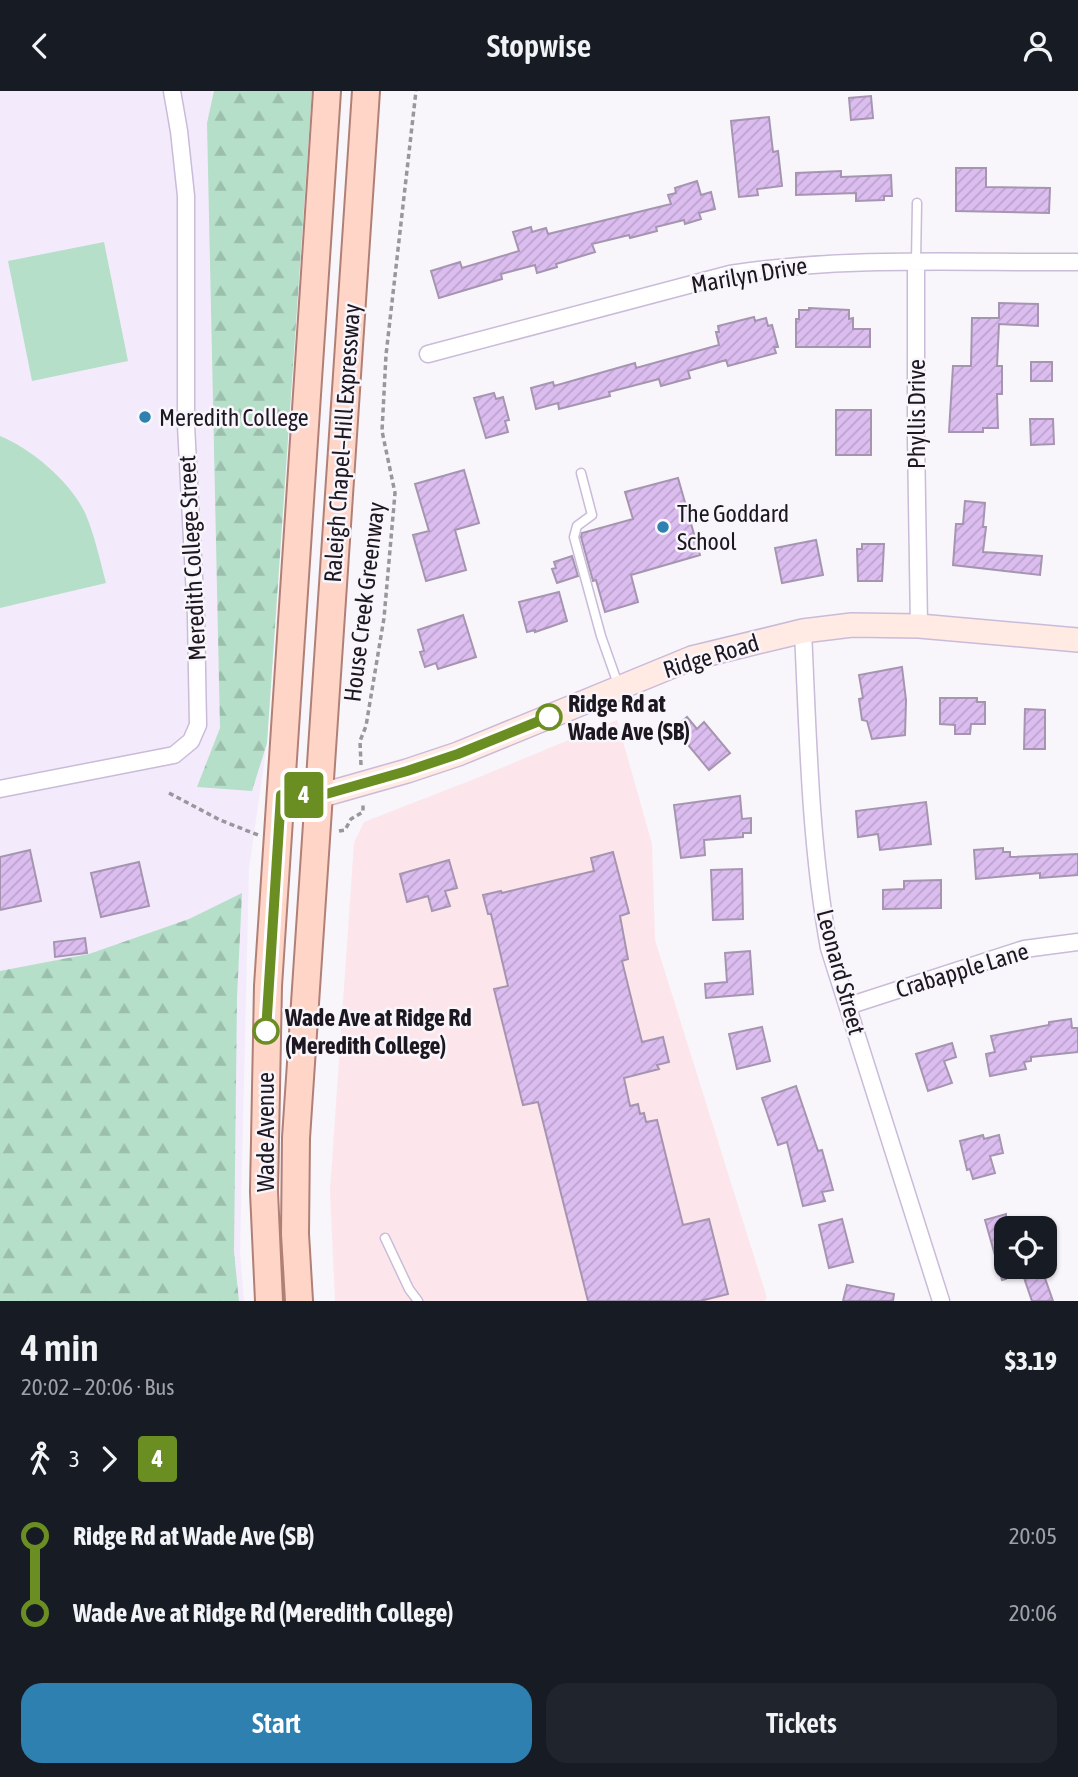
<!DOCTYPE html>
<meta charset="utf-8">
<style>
:root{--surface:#171b24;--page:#20242c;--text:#f1f3f6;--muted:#9ea1a6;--accent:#2d80b0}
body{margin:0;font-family:"Asap Condensed",sans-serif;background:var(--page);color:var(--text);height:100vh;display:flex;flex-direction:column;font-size:26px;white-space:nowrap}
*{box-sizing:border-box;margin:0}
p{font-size:23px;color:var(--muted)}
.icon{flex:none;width:38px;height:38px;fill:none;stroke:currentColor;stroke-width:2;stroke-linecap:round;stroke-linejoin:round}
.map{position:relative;height:1210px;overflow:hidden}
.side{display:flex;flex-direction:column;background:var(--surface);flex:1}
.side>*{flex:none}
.badge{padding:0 14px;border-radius:5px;font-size:24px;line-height:46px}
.buttons{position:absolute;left:994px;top:1125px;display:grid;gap:14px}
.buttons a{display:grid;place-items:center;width:63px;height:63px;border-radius:14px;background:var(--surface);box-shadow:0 2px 5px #0004;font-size:35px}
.map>.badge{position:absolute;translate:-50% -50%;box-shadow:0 0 0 4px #fff}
.legs{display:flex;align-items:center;gap:10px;height:77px;padding:0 21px;font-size:23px}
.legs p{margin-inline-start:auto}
.overview{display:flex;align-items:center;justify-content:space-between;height:119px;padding:0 21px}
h1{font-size:38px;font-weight:600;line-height:52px}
.button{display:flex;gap:14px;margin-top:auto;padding:14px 21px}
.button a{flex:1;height:80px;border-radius:21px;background:var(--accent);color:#fff;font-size:28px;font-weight:600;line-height:80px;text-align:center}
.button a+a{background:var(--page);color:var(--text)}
ul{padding:0 21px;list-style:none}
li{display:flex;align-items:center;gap:24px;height:77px;font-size:26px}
li i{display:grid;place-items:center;width:10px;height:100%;margin:0 9px;background:currentColor}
li i::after{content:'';width:18px;height:18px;margin:-9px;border:5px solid;border-radius:50%;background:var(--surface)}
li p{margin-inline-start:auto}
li:first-child i{background:linear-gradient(#0000 50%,currentColor 0)}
li:last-child i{background:linear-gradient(currentColor 50%,#0000 0)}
header{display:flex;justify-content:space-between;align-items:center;height:91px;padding:0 21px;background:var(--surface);font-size:32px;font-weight:600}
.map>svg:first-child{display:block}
.commercial{fill:#fce6eb}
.built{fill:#f3ebfb}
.green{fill:#b5dfc8}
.forest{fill:url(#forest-firs)}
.building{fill:url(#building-hatch);stroke:#a695b1;stroke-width:2}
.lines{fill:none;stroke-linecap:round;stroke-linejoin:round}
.lane-casing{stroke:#cabbd9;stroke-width:11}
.street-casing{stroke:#cabbd9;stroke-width:19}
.secondary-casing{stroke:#cabbd9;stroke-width:26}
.primary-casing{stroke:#b08076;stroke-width:30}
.path{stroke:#9a969e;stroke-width:3.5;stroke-dasharray:5 3.5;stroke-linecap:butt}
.lane{stroke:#fff;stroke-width:8}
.street{stroke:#fff;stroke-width:16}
.secondary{stroke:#ffeae4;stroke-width:23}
.primary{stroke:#ffd5c8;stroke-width:26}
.line-1-casing{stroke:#fff;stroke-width:16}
.line-1{stroke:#6b8e23;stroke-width:10}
.poi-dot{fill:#2d80b0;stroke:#f8f5fb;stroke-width:2.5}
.stop-1-dot{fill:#fff;stroke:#6b8e23;stroke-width:3.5}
.labels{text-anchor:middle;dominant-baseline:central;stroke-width:5;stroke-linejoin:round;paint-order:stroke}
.street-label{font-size:24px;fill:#1c1721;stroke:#f8f5fb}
.poi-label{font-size:24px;fill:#1c1721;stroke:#f8f5fb;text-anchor:start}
.stop-label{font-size:24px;font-weight:bold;fill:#1c1721;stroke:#f8f5fb;text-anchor:start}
</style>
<header><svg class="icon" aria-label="back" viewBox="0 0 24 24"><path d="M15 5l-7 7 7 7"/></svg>Stopwise<svg class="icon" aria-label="person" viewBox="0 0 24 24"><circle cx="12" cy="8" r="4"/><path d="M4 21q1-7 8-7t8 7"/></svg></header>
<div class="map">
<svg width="1078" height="1210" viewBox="0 0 1078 1210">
<defs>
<pattern id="forest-firs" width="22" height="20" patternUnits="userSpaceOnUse" patternTransform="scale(1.75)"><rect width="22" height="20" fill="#b5dfc8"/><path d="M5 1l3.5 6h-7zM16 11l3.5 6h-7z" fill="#9bbfac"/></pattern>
<pattern id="building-hatch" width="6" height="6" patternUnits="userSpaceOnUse" patternTransform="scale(1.75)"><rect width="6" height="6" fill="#dcbdf0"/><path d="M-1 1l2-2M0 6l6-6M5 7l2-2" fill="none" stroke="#bca2ce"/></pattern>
</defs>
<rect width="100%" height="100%" fill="#f8f5fb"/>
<path class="commercial" d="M617 629 652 753 655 849 767 1207 764 1210H335L330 1100 354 752 364 731 477 687Z"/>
<path class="built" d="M0 0H312L267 652 249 778 240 1160 244 1210H0Z"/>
<path class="green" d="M104 151 128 270 32 290 8 170Z
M0 345C32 358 72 392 86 424 95 446 100 469 106 492L0 517Z"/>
<path class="forest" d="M214 0H312L267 652 252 700 197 696 220 637 207 32Z
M242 802 237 907 234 1161 239 1210H0V880L89 863 189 828Z"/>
<path class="building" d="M871 5 873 27 851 29 849 7Z
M769 26 773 61 778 60 782 95 757 98 758 104 739 106 731 30Z
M956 77H986V96L1050 97 1049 122 956 120Z
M841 80V86L891 84 892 105H884V109L856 110V102L796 104V82Z
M697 90 701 104 711 101 715 118 699 122 701 128 685 133 684 129 656 136 657 140 630 147 629 144 592 153 595 161 556 173 557 176 537 182 535 174 501 183 502 188 439 207 431 180 460 171 462 177 519 160 513 141 531 136 532 141 546 137 548 143 671 113 668 104 676 102 675 97Z
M999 212 1038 213V235L999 233 997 275H1002V303H997L998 337H983V341H949L953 275H971L972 227H999Z
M809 217 849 219V228L853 227V238H870V256H796V228H799V219H809Z
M754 226 755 230 766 227 768 235 772 234 778 256H774L776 262 728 275 726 269 688 280 690 287 661 295 659 288 609 301 610 305 559 318 558 312 536 318 531 297 553 291 554 295 635 272 636 277 719 254 716 241H719L718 235Z
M1031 271H1052V290H1031Z
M494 302 496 308 503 306 509 329 505 330 508 341 486 347 474 307Z
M836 319H871V364H836Z
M1030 328H1053L1054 353 1031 354Z
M464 379 479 432 455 439 466 479 426 490 413 444 429 440 415 393Z
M678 387 700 464 631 484 638 511 605 521 596 489 593 490 581 446 582 442 633 428 625 401Z
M965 410 985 412 983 436H986L983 461 1042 465 1040 484 953 474 956 433H963Z
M816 449 823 484 782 492 775 457Z
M862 453H884L882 490H858L857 458H862Z
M572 465 578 485 557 492 552 478 556 477 554 471Z
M559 501 567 530 535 541V539L527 541 519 511Z
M463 524 476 566 438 578 436 572 425 576 420 561 424 560 418 539Z
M902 576 906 609 905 644 872 648 867 630 862 629 859 608 863 607 859 584Z
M940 607H977V611H985V633H971L970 643H955V634L940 633Z
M1025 618 1045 619V658H1024Z
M687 626 697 638 704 631 730 662 709 679 674 637Z
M740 705 742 728 751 727V742H743V746L704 749 705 764 681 767 674 714Z
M926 711 931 753 880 759 878 743 858 746 856 720Z
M1003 757V761H1010V766L1078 763V784L1040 787V782L976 788 974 759Z
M30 759 41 810 0 819V766Z
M613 761 629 822 620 825 628 868 622 870 642 951 663 946 669 971 657 974 659 978 624 987 630 1015 638 1013 640 1023 644 1022 646 1031 657 1029 683 1134 709 1128 728 1203 700 1210H588L538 1011 523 1014 494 898 508 895 491 823H488L483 804 501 800 502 802 594 780 591 767Z
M449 769 457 797 445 800 450 815 432 820 428 805 407 811 400 783Z
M139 771 149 815 101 826 91 782Z
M742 778 743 828 713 829 711 779Z
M941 789V817L883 818V799L904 798V790Z
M85 847 87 862 55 866 54 851Z
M750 860 753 903 706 907 705 893 727 891 725 862Z
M1071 928 1072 937H1078V961L1031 966V970L1024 971 1026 978 990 985 986 963 995 961 991 945 1049 934V931Z
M762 936 770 970 737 978 729 943Z
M952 952 956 966 944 970 952 992 928 1000 916 963Z
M796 995 818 1060 822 1059 833 1099 822 1101 825 1110 803 1115 787 1051 778 1054 762 1007Z
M983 1044 984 1048 999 1044 1003 1062 990 1065 995 1082 973 1088 970 1078 967 1079 960 1050Z
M1006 1123V1188L1002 1189 985 1129Z
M842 1128 853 1171 829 1177 819 1134Z
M1041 1176 1053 1210H1032L1022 1181Z
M847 1194 894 1203 893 1210H843Z"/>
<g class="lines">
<defs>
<path id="lane" d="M916 172 917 112
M581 382 592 424 577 435 574 446 601 545 619 596
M385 1147 409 1198 418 1210"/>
<path id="street" d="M916 172V347L919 535
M428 263 730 183C845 165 962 172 1078 171
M803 540C808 646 810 753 829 857L941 1210
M0 698 174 664 191 650 198 634 196 525 186 334V105L179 40 172 0
M848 915 1024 858 1078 851"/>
<path id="secondary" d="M281 704 319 705 407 680 458 663 692 567 803 540 852 534 919 535 1078 549"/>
<path id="primary" d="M269 1210 264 1101 268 895 327 0
M299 1210 295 1143 296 1047 366 0"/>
</defs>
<use href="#lane" class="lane-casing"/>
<use href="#street" class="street-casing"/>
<use href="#secondary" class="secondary-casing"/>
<use href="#primary" class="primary-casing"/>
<path class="path" d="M361 674 360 650 366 635 384 527 395 402 382 340 386 264 416 0
M169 702 220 729 258 744
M339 740 345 739 351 728 363 721V713"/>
<use href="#lane" class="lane"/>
<use href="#street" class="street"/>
<use href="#secondary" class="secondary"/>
<use href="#primary" class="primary"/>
</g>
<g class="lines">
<defs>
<path id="line-1" d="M266 940 281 704 319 705 407 680 458 663 549 626"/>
</defs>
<use href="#line-1" class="line-1-casing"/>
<use href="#line-1" class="line-1"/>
</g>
<g class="poi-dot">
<circle cx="145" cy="326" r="7"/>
<circle cx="663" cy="436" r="7"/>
</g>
<g class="stop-1-dot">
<circle cx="549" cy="626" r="12"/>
<circle cx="266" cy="940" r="12"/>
</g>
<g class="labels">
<g class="street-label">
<text transform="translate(749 184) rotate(-10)">Marilyn Drive</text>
<text transform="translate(916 323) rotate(-90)">Phyllis Drive</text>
<text transform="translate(342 352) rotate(-86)">Raleigh Chapel–Hill Expressway</text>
<text transform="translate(192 467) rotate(-93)">Meredith College Street</text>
<text transform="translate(364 511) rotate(-83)">House Creek Greenway</text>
<text transform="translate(711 565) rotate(-17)">Ridge Road</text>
<text transform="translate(962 879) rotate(-17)">Crabapple Lane</text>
<text transform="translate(841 881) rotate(75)">Leonard Street</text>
<text transform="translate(265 1041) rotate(-90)">Wade Avenue</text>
</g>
<g class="poi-label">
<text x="159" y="326">Meredith College</text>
<text x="677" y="422">The Goddard<tspan x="677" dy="28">School</tspan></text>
</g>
<g class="stop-label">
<text x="568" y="612">Ridge Rd at<tspan x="568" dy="28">Wade Ave (SB)</tspan></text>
<text x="285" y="926">Wade Ave at Ridge Rd<tspan x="285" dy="28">(Meredith College)</tspan></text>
</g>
</g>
</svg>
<div class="buttons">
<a><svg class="icon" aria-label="locate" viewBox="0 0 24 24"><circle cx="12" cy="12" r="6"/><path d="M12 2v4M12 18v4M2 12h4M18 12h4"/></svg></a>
</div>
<b class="badge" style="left:304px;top:704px;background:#6b8e23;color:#fff">4</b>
</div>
<section class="side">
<div class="overview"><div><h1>4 min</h1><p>20:02 – 20:06 · Bus</p></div><b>$3.19</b></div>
<div class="legs"><svg class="icon" aria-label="walk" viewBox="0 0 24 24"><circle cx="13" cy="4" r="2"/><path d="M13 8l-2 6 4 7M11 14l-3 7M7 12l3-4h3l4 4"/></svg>3<svg class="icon" aria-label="forward" viewBox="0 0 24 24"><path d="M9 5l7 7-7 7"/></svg><b class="badge" style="background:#6b8e23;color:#fff">4</b></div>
<ul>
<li><i style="color:#6b8e23"></i><b>Ridge Rd at Wade Ave (SB)</b><p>20:05</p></li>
<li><i style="color:#6b8e23"></i><b>Wade Ave at Ridge Rd (Meredith College)</b><p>20:06</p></li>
</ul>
<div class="button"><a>Start</a><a>Tickets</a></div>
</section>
